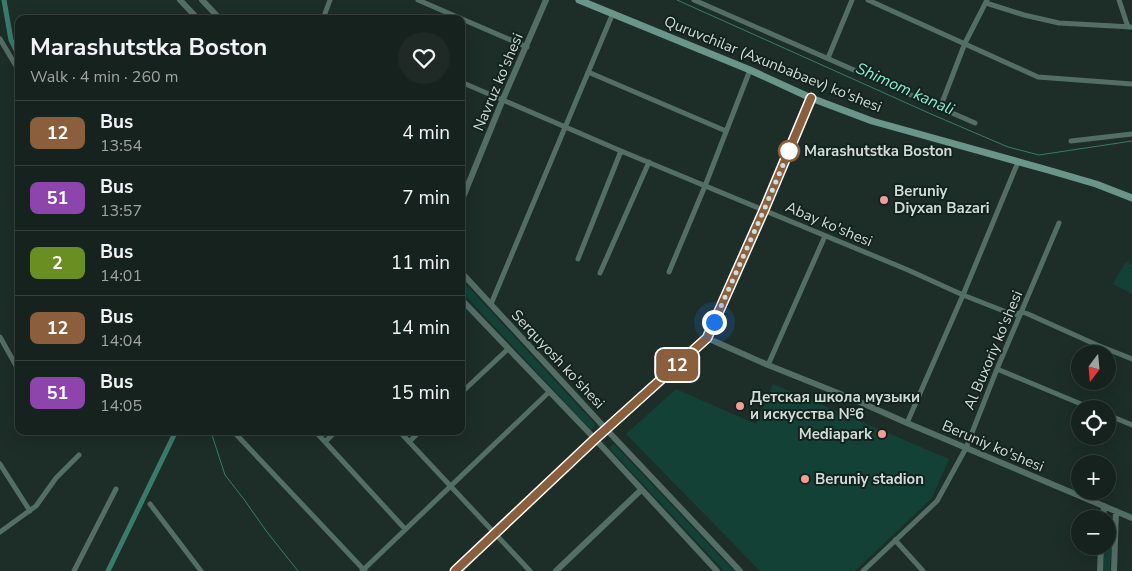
<!DOCTYPE html>
<meta charset="utf-8">
<style>
:root{--surface:#16221e;--page:#1f2a27;--text:#f1f3f6;--muted:#9ea4a4;--line:#353f3c}
body{margin:0;font-family:"Nunito Sans",sans-serif;background:var(--page);color:var(--text);height:100vh;display:flex;flex-direction:column;font-size:19px;white-space:nowrap}
*{box-sizing:border-box;margin:0}
p{font-size:16px;color:var(--muted)}
.icon{flex:none;width:28px;height:28px;fill:none;stroke:currentColor;stroke-width:2;stroke-linecap:round;stroke-linejoin:round}
.map{position:relative;flex:1;overflow:hidden}
.side{position:absolute;left:15px;top:15px;width:450px;height:420px;display:flex;flex-direction:column;background:var(--surface);border-radius:10px;box-shadow:0 5px 20px #0002,0 0 0 1px var(--line)}
.side>*{flex:none}
.badge{padding:0 10px;border-radius:8px;font-size:18px;line-height:32px}
.needle{width:32px;rotate:196deg}
.fabs{position:absolute;left:1071px;top:345px;display:grid;gap:10px}
.fabs a{display:grid;place-items:center;width:45px;height:45px;border-radius:50%;background:var(--surface);box-shadow:0 5px 20px #0002,0 0 0 1px var(--line);font-size:25px}
.you{position:absolute;width:25px;height:25px;margin:-12px;border:4px solid #fff;border-radius:50%;background:#1a73e8;box-shadow:0 0 0 8px #1a73e833}
.map>.badge{position:absolute;translate:-50% -50%;box-shadow:0 0 0 2px #fff}
.round{display:grid;place-items:center;flex:none;width:52px;height:52px;border-radius:26px;background:var(--page)}
.headline{display:flex;align-items:center;justify-content:space-between;height:85px;padding:0 15px}
h1{font-size:24px;font-weight:700;line-height:38px}
ul{padding:0;list-style:none}
li{display:flex;align-items:center;gap:15px;height:65px;padding:0 15px;border-top:1px solid var(--line)}
li div{flex:1}
li b{display:block;font-size:19px}
li em{font-style:normal}
li .badge{min-width:55px;font-weight:700;text-align:center}
.map>svg:first-child{display:block}
.green{fill:#134136}
.lines{fill:none;stroke-linecap:round;stroke-linejoin:round}
.stream{stroke:#397c6c;stroke-width:1}
.canal{stroke:#397c6c;stroke-width:5}
.minor{stroke:#546e66;stroke-width:5}
.tertiary{stroke:#546e66;stroke-width:6}
.secondary{stroke:#6a9589;stroke-width:7}
.line-casing{stroke:#fff;stroke-width:11}
.line{stroke:#8b5e3c;stroke-width:8}
.walk{stroke:#d1dbd8;stroke-width:5;stroke-dasharray:0 9}
.stop-dot{fill:#fff;stroke:#8b5e3c;stroke-width:2.5}
.poi-dot{fill:#f59c94;stroke:#13231e;stroke-width:2}
.labels{text-anchor:middle;dominant-baseline:central;stroke-width:4;stroke-linejoin:round;paint-order:stroke}
.street-label{font-size:15px;fill:#d1dbd8;stroke:#13231e}
.stop-label{font-size:15px;font-weight:bold;fill:#d1dbd8;stroke:#13231e;text-anchor:start}
.poi-label{font-size:15px;font-weight:bold;fill:#d1dbd8;stroke:#13231e;text-anchor:start}
.water-label{font-size:16px;font-style:italic;fill:#88eed3;stroke:#13231e}
</style>
<div class="map">
<svg width="1132" height="571" viewBox="0 0 1132 571">
<rect width="100%" height="100%" fill="#1d2d28"/>
<path class="green" d="M1126 261 1132 265V294L1113 284Z
M461 279 596 425 591 430 461 291Z
M773 384 949 459 932 498 855 571H760L626 434 676 389 756 424Z
M614 444 734 571H724L609 448Z
M1106 518 1113 520 1110 571H1103L1105 546H1108V519Z"/>
<g class="lines">
<path class="stream" d="M677 0 931 114 1008 147 1039 155 1132 141
M212 435 225 475 243 498 267 532 298 571"/>
<path class="canal" d="M4 0 11 40 19 56
M108 571 176 431"/>
<path class="minor" d="M418 0 527 47
M694 0 975 123
M868 0 1038 77 1132 84
M1119 0 1128 27
M986 3 1024 15 1059 23 1132 27
M323 19 330 0
M0 39 19 71
M828 58 852 0
M588 72 726 131
M461 82 621 151 908 270 963 295 1014 315 1022 312 1028 314 1097 345 1132 359
M940 108 965 43 987 0
M1071 141 1132 134
M578 259 621 151
M669 272 705 186 750 70
M600 273 649 162
M491 304 613 13
M0 337 19 371
M707 338 764 210 811 98
M768 365 825 236
M997 369 1093 409
M461 393 508 349
M1108 415 1132 425
M907 423 963 295 1018 162
M233 431 365 571
M315 431 405 529
M399 431 530 571
M325 442 336 431
M409 442 420 431
M0 464 30 511
M150 504 201 571
M0 532 36 506 56 478 79 455
M895 540 923 571
M74 571 116 489
M362 571 549 392
M455 571 595 439
M863 571 937 501 966 448 997 369 1059 223"/>
<path class="tertiary" d="M180 0 198 19
M202 0 220 19
M461 202 503 99 546 0
M461 272 606 429 740 571
M461 299 595 439 717 571
M595 439 707 338 768 365 853 399 907 423 1132 518
M1103 519 1104 506
M556 571 641 490
M1100 571 1101 546
M1114 571 1116 511"/>
<path class="secondary" d="M579 0 750 70 811 98 872 121 1048 170 1096 184 1132 198"/>
</g>
<g class="lines">
<defs>
<path id="line" d="M455 571 595 439 707 338 764 210 811 98"/>
</defs>
<use href="#line" class="line-casing"/>
<use href="#line" class="line"/>
<path class="walk" d="M714 322 764 210 791 146 789 151"/>
</g>
<circle class="stop-dot" cx="789" cy="151" r="10"/>
<g class="poi-dot">
<circle cx="884" cy="200" r="5"/>
<circle cx="740" cy="406" r="5"/>
<circle cx="882" cy="434" r="5"/>
<circle cx="805" cy="479" r="5"/>
</g>
<g class="labels">
<g class="street-label">
<text transform="translate(773 64) rotate(22)">Quruvchilar (Axunbabaev) ko'shesi</text>
<text transform="translate(498 82) rotate(-67)">Navruz ko'shesi</text>
<text transform="translate(829 224) rotate(23)">Abay ko'shesi</text>
<text transform="translate(993 350) rotate(-67)">Al Buxoriy ko'shesi</text>
<text transform="translate(558 359) rotate(47)">Serquyosh ko'shesi</text>
<text transform="translate(993 446) rotate(23)">Beruniy ko'shesi</text>
</g>
<g class="stop-label">
<text x="804" y="151">Marashutstka Boston</text>
</g>
<g class="poi-label">
<text x="894" y="191">Beruniy<tspan x="894" dy="17">Diyxan Bazari</tspan></text>
<text x="750" y="397">Детская школа музыки<tspan x="750" dy="17">и искусства №6</tspan></text>
<text x="872" y="434" text-anchor="end">Mediapark</text>
<text x="815" y="479">Beruniy stadion</text>
</g>
<g class="water-label">
<text transform="translate(905 89) rotate(24)">Shimom kanali</text>
</g>
</g>
</svg>
<div class="fabs">
<a><svg class="needle" viewBox="-14 -14 28 28"><path d="M0-13l5 13h-10z" fill="#e53935"/><path d="M0 13l5-13h-10z" fill="#9ea4a4"/></svg></a>
<a><svg class="icon" aria-label="locate" viewBox="0 0 24 24"><circle cx="12" cy="12" r="6"/><path d="M12 2v4M12 18v4M2 12h4M18 12h4"/></svg></a>
<a>+</a>
<a>−</a>
</div>
<div class="you" style="left:714px;top:322px"></div>
<b class="badge" style="left:677px;top:365px;background:#8b5e3c;color:#fff">12</b>
<section class="side">
<div class="headline"><div><h1>Marashutstka Boston</h1><p>Walk · 4 min · 260 m</p></div><a class="round"><svg class="icon" aria-label="heart" viewBox="0 0 24 24"><path d="M12 20l-8-8c-3-5 5-10 8-4 3-6 11-1 8 4z"/></svg></a></div>
<ul>
<li><span class="badge" style="background:#8b5e3c;color:#fff">12</span><div><b>Bus</b><p>13:54</p></div><em>4 min</em></li>
<li><span class="badge" style="background:#8e44ad;color:#fff">51</span><div><b>Bus</b><p>13:57</p></div><em>7 min</em></li>
<li><span class="badge" style="background:#6b8e23;color:#fff">2</span><div><b>Bus</b><p>14:01</p></div><em>11 min</em></li>
<li><span class="badge" style="background:#8b5e3c;color:#fff">12</span><div><b>Bus</b><p>14:04</p></div><em>14 min</em></li>
<li><span class="badge" style="background:#8e44ad;color:#fff">51</span><div><b>Bus</b><p>14:05</p></div><em>15 min</em></li>
</ul>
</section>
</div>
